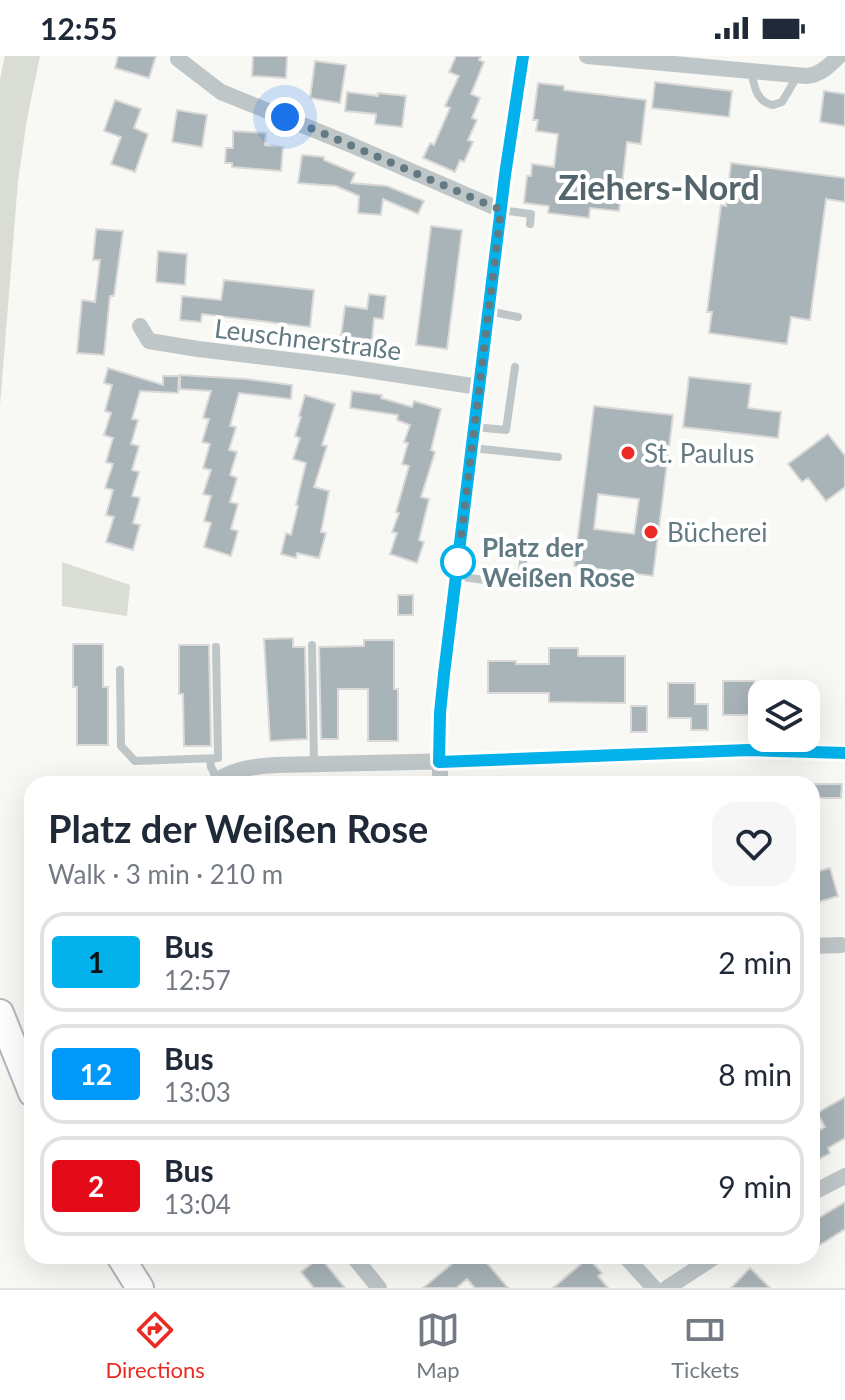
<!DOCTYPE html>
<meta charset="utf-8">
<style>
:root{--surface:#fff;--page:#f6f6f7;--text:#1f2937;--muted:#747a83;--line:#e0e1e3;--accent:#eb2b23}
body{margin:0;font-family:Lato,sans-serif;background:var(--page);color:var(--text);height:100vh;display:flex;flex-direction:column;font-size:30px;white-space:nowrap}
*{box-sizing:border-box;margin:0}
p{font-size:26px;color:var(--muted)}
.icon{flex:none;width:44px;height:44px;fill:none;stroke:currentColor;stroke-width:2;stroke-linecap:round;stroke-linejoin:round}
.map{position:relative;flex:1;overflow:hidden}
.panel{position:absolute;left:24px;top:720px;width:796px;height:488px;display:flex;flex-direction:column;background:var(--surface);border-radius:24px;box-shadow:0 8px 32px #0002}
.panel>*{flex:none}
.badge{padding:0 16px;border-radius:6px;font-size:28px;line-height:52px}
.fabs{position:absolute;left:748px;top:624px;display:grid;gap:16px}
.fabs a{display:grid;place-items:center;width:72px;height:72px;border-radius:16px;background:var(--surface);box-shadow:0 8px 32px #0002;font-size:40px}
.you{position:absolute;width:40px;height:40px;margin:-20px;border:6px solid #fff;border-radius:50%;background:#1a73e8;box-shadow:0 0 0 12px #1a73e833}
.map>.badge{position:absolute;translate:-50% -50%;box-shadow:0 0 0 4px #fff}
.round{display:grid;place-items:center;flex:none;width:84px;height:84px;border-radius:24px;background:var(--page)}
.summary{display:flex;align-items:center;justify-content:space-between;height:136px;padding:0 24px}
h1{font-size:38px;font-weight:700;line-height:60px}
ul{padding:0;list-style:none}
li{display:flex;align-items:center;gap:24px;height:100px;margin:0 16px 12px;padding:0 8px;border:4px solid var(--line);border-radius:24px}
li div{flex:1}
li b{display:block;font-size:30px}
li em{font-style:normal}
li .badge{min-width:88px;font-weight:700;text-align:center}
.status{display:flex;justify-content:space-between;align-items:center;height:56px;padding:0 40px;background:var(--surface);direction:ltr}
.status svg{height:22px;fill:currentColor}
.tabs{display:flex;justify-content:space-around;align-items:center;height:112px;border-top:2px solid var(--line);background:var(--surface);font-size:22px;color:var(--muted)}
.tabs a{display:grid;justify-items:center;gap:4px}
.tabs .current{color:var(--accent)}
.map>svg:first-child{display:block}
.green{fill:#d9ddd4}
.building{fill:#a8b4b8;stroke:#dad9d8;stroke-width:2;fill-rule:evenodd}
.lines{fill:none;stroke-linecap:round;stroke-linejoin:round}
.trunk-casing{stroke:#b2b9bb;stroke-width:30}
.service{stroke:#bfc6c8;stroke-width:8}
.minor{stroke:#bfc6c8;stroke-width:16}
.trunk{stroke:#fff;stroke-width:26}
.line-casing{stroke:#fff;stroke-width:18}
.line{stroke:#03b1eb;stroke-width:12}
.walk{stroke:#627a82;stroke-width:8;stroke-dasharray:0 14.4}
.poi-dot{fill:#eb2b23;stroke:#fff;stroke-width:3}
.stop-dot{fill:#fff;stroke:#03b1eb;stroke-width:4}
.labels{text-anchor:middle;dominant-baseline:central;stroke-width:8;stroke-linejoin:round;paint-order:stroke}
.street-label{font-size:26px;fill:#627a82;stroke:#fff}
.poi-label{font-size:26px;fill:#627a82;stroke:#fff;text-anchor:start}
.stop-label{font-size:26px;font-weight:bold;fill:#627a82;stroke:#fff;text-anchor:start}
.district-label{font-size:34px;font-weight:bold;fill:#54666c;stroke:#fff}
</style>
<div class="status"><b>12:55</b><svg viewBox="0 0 49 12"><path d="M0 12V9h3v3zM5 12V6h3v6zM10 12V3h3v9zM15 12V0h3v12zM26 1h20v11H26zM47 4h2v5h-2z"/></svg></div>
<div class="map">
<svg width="845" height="1232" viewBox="0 0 845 1232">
<rect width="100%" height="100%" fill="#f8f8f5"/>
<path class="green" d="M5 0H40L27 63 18 125 0 350V23Z
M62 506 130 529 127 560 62 550Z"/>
<path class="building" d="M118 0H156L149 22 115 12Z
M253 0H287L286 22 252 20Z
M456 0H481L479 4 484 6 471 38 480 42 472 62 477 64 468 84 473 86 464 106 460 104 455 116 423 102 430 87 434 89 450 52 445 50 459 20 449 16Z
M315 5 346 9 340 47 310 42Z
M655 26 732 35 729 61 652 52Z
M538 27 564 30V34L646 44 641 88 627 86 619 155 590 152 589 162 548 157 549 150 524 147 527 120H531L532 108 554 111 558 78 536 75 538 64H533Z
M824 35 845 38V70L820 66Z
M347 36 378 40V37L406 40 402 71 375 68 376 58 345 55Z
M115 44 141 53 134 72 148 78 135 116 111 108 121 81 104 75Z
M177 54 207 59 202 91 172 86Z
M233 75 266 77 265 89 283 91 281 115 232 111V107H225L226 92H233Z
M302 99 324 101V104L355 117 351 127 387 130 424 145 418 158 383 143 381 159 358 157 359 140 336 130 298 127Z
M731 107 845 122V146L826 143 810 264 791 261 787 288 709 277 712 256H707L721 149 726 150Z
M431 170 462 174 447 293 416 289Z
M96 173 123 175 114 240H110L104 299 77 297 82 244 95 246 100 204H93Z
M158 195 187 198 185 229 156 226Z
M224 224 314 234 310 271 202 258 201 266 180 264 182 240 221 244Z
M369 238 386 240 383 263 374 262 372 284 341 280 345 250 367 253Z
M108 312 163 329V320H179L178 337 140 335 132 363 138 364 131 388 139 390 132 414 139 416 132 440 140 442 133 467 140 469 133 494 106 486 114 461 106 459 113 434 105 432 113 408 106 406 113 382 104 379 111 357 105 355 112 329 104 327Z
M180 319 246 323 292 329 291 343 239 337 230 370 236 371 229 394 237 396 230 419 237 422 230 446 238 448 231 473 238 475 231 500 204 491 211 467 204 465 211 440 203 438 211 414 203 412 210 388 202 386 209 363 203 362 211 335 180 333Z
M689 321 751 328 748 352 781 356 778 382 683 371Z
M352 335 382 339 381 342 412 351 414 345 441 353 431 394 435 396 421 441 429 443 419 484 424 486 417 507 390 498 397 477 392 476 399 457 396 456 409 410 402 408 408 387 404 386 410 369 397 364 398 359 350 352Z
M305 339 335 348 322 389 327 390 314 431 329 435 321 476 326 477 319 502 297 497 296 502 281 498 286 477 291 479 298 450 296 449 306 407 293 403 300 382 295 380 301 361 299 360Z
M594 350 673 359 653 520 574 510ZM598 438 639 443 634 478 594 473Z
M828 378 845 400V431L826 445 808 422 802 426 788 408Z
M398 539H413V559H398Z
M293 582V591H305L307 683 270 685 264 583Z
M364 584H394V633H398V685H368V633H338V683H321L319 591 364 590Z
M73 588H103V631H108V689H77V631H73Z
M179 589H209L211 690H184L183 638H179Z
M549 592H578V600H625V647L549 646V637H488V605H516V608H549Z
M723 625H754V659H723Z
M668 627H695V648H708V674H691V662H668Z
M631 650H647V676H631Z
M812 728H842L841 742H812Z
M830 812 838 840 815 847 812 836V817Z
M845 1041V1082L828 1092 830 1097 812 1107V1063L818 1075 825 1071 817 1057Z
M845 1146V1173L812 1194V1166Z
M447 1200H481L508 1232H475L467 1223 456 1232H423L453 1207Z
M320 1201 345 1232H314L301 1216Z
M588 1202 602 1217 598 1220 608 1232H553Z
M750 1212 770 1232H731Z"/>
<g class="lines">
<defs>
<path id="trunk" d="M0 957 32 1037
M120 1200 140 1232"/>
</defs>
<use href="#trunk" class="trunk-casing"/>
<path class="service" d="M751 15C754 29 756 46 773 49L782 46 798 19
M501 154 531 158 530 168
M488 255 518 261
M474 371 506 374 515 311
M472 392 558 401
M456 520 520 529 524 498
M312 589 314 707
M120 614 121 690 135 705 218 702 216 591
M210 703 211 711 218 724"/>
<path class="minor" d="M587 0 806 20C820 19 829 10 839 0
M178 3 221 36 349 88 501 154
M140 270 149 285 198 293 347 311 479 331
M212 728C231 713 254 710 277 709L458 705 748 694 845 697
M440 728V657L444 618 505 119 523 0
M812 890 841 889
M812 1137 845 1120
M353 1200 379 1232
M625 1200 654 1232
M667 1232 716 1200"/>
<use href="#trunk" class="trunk"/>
</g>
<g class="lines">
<defs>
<path id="line" d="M523 0 505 119 444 618 440 657 439 706 748 694 845 697"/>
</defs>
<use href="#line" class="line-casing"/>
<use href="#line" class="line"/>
<path class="walk" d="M285 61 501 154 458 506"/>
</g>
<g class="poi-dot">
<circle cx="628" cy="397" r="8"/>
<circle cx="651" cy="476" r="8"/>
</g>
<circle class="stop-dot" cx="458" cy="506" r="16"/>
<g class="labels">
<g class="street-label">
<text transform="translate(308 283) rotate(7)">Leuschnerstraße</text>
</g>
<g class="poi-label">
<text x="644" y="397">St. Paulus</text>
<text x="667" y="476">Bücherei</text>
</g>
<g class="stop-label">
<text x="482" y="491">Platz der<tspan x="482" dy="30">Weißen Rose</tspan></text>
</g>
<g class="district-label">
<text x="659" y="130">Ziehers-Nord</text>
</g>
</g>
</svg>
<div class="fabs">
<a><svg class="icon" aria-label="layers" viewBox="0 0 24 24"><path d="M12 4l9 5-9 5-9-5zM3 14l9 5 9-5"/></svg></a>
</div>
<div class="you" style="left:285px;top:61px"></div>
<section class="panel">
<div class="summary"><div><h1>Platz der Weißen Rose</h1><p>Walk · 3 min · 210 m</p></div><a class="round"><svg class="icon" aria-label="heart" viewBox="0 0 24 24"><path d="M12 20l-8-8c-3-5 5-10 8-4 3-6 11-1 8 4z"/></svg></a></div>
<ul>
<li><span class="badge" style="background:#03b1eb;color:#111">1</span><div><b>Bus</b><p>12:57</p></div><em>2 min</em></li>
<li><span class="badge" style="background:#0099f9;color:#fff">12</span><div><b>Bus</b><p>13:03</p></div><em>8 min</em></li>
<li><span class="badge" style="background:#e30b17;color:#fff">2</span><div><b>Bus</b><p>13:04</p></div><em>9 min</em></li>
</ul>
</section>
</div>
<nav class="tabs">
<a class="current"><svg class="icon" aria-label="directions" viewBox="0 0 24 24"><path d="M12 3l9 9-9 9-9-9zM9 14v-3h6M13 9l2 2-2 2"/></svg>Directions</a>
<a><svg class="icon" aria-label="map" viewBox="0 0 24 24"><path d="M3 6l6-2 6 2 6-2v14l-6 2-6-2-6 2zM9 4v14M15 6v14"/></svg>Map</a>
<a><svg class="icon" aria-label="tickets" viewBox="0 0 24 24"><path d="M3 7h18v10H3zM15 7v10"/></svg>Tickets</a>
</nav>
